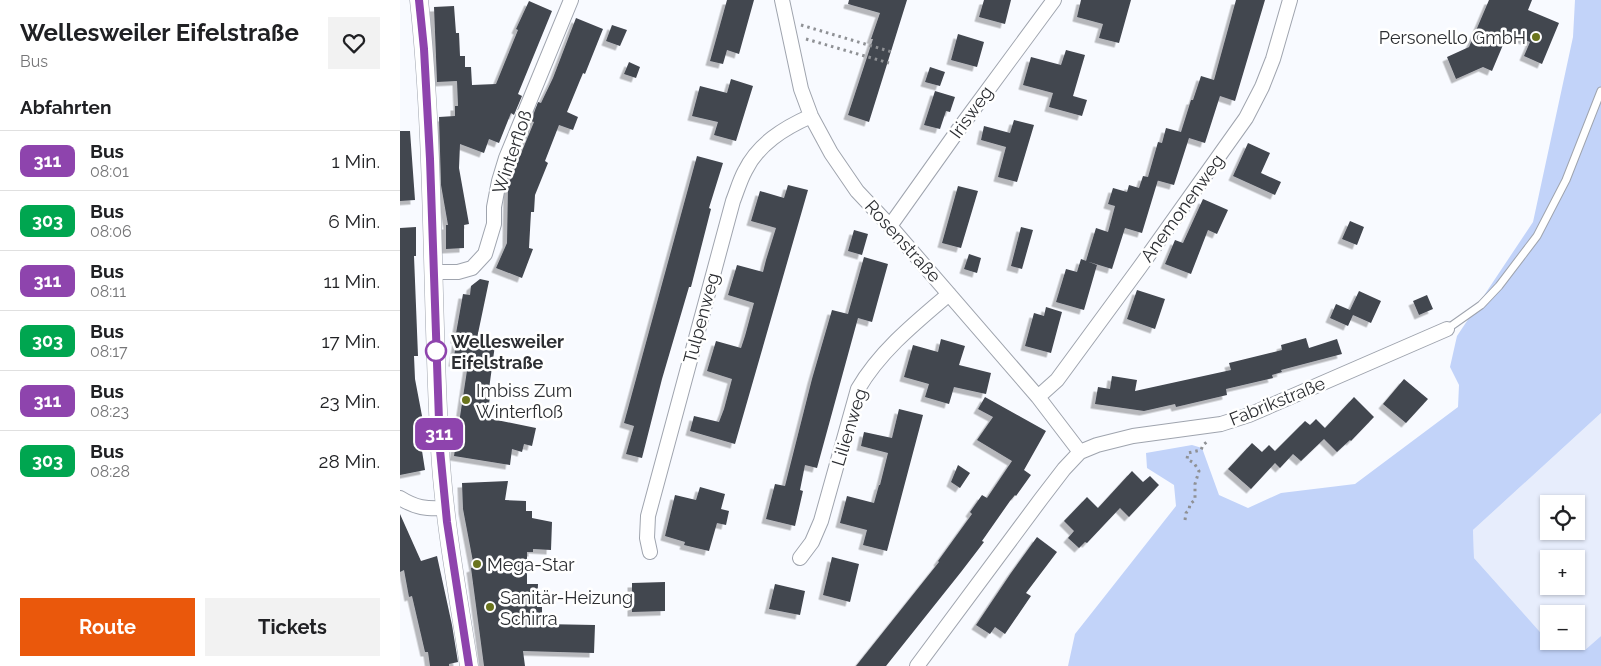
<!DOCTYPE html>
<html lang="de">
<meta charset="utf-8">
<style>
:root{--surface:#fff;--page:#f2f2f2;--text:#202124;--muted:#757577;--line:#e0e0e0;--accent:#ea580c}
body{margin:0;font-family:Raleway,sans-serif;background:var(--page);color:var(--text);height:100vh;display:flex;flex-direction:column;font-size:19px;white-space:nowrap}
*{box-sizing:border-box;margin:0}
p{font-size:16px;color:var(--muted)}
.icon{flex:none;width:28px;height:28px;fill:none;stroke:currentColor;stroke-width:2;stroke-linecap:round;stroke-linejoin:round}
.map{position:relative;flex:1;overflow:hidden}
.details{display:flex;flex-direction:column;background:var(--surface);width:400px}
.details>*{flex:none}
.badge{padding:0 10px;border-radius:8px;font-size:18px;line-height:32px}
.fabs{position:absolute;left:1140px;top:495px;display:grid;gap:10px}
.fabs a{display:grid;place-items:center;width:45px;height:45px;border-radius:0px;background:var(--surface);box-shadow:0 1px 4px #0004;font-size:25px}
.map>.badge{position:absolute;translate:-50% -50%;box-shadow:0 0 0 2px #fff}
h2{padding:0 20px;font-size:19px;line-height:45px}
.round{display:grid;place-items:center;flex:none;width:52px;height:52px;border-radius:0px;background:var(--page)}
.headline{display:flex;align-items:center;justify-content:space-between;height:85px;padding:0 20px}
h1{font-size:24px;font-weight:700;line-height:38px}
.primary-button{display:flex;gap:10px;margin-top:auto;padding:10px 20px}
.primary-button a{flex:1;height:58px;border-radius:0px;background:var(--accent);color:#fff;font-size:20px;font-weight:700;line-height:58px;text-align:center}
.primary-button a+a{background:var(--page);color:var(--text)}
ul{padding:0;list-style:none}
li{display:flex;align-items:center;gap:15px;height:60px;padding:0 20px;border-top:1px solid var(--line)}
li div{flex:1}
li b{display:block;font-size:19px}
li em{font-style:normal}
li .badge{min-width:55px;font-weight:700;text-align:center}
main{display:flex;flex:1;min-height:0}
.map>svg:first-child{display:block}
.built{fill:#e7edfc;fill-rule:evenodd}
.green{fill:#c2d3f9}
.building{fill:#42464f;filter:url(#shadow)}
.lines{fill:none;stroke-linecap:round;stroke-linejoin:round}
.service-casing{stroke:#9fa4ae;stroke-width:9}
.minor-casing{stroke:#9fa4ae;stroke-width:16}
.tertiary-casing{stroke:#9fa4ae;stroke-width:19}
.path{stroke:#8f9195;stroke-width:3;stroke-dasharray:2.5 4;stroke-linecap:butt}
.service{stroke:#fff;stroke-width:7}
.minor{stroke:#fff;stroke-width:14}
.tertiary{stroke:#fff;stroke-width:18}
.line-casing{stroke:#fff;stroke-width:11}
.line{stroke:#8e44ad;stroke-width:8}
.poi-dot{fill:#6a741d;stroke:#fff;stroke-width:2}
.stop-dot{fill:#fff;stroke:#8e44ad;stroke-width:2.5}
.labels{text-anchor:middle;dominant-baseline:central;stroke-width:5;stroke-linejoin:round;paint-order:stroke}
.poi-label{font-size:18px;fill:#2c2e32;stroke:#fff;text-anchor:start}
.street-label{font-size:18px;fill:#2c2e32;stroke:#fff}
.stop-label{font-size:18px;font-weight:bold;fill:#2c2e32;stroke:#fff;text-anchor:start}
</style>
<main>
<section class="details">
<div class="headline"><div><h1>Wellesweiler Eifelstraße</h1><p>Bus</p></div><a class="round"><svg class="icon" aria-label="heart" viewBox="0 0 24 24"><path d="M12 20l-8-8c-3-5 5-10 8-4 3-6 11-1 8 4z"/></svg></a></div>
<h2>Abfahrten</h2>
<ul>
<li><span class="badge" style="background:#8e44ad;color:#fff">311</span><div><b>Bus</b><p>08:01</p></div><em>1 Min.</em></li>
<li><span class="badge" style="background:#00a650;color:#fff">303</span><div><b>Bus</b><p>08:06</p></div><em>6 Min.</em></li>
<li><span class="badge" style="background:#8e44ad;color:#fff">311</span><div><b>Bus</b><p>08:11</p></div><em>11 Min.</em></li>
<li><span class="badge" style="background:#00a650;color:#fff">303</span><div><b>Bus</b><p>08:17</p></div><em>17 Min.</em></li>
<li><span class="badge" style="background:#8e44ad;color:#fff">311</span><div><b>Bus</b><p>08:23</p></div><em>23 Min.</em></li>
<li><span class="badge" style="background:#00a650;color:#fff">303</span><div><b>Bus</b><p>08:28</p></div><em>28 Min.</em></li>
</ul>
<div class="primary-button"><a>Route</a><a>Tickets</a></div>
</section>
<div class="map">
<svg width="1201" height="666" viewBox="0 0 1201 666">
<defs>
<filter id="shadow"><feDropShadow dx="-4.5" dy="4.5" stdDeviation="0" flood-color="#0004"/></filter>
</defs>
<rect width="100%" height="100%" fill="#f8faff"/>
<path class="built" d="M1201 413V636L1185 650H1156L1074 558 1073 530ZM1149 504H1176V531H1149ZM1149 559H1176V586H1149ZM1149 614H1176V641H1149Z"/>
<path class="green" d="M1175 0H1201V413L1073 530 1074 558 1156 650H1185L1201 636V666H668L675 634 776 506 774 485 747 468 746 453 792 445 802 448 819 495 848 508 881 493 955 484 1058 407 1059 385 1050 367 1057 336 1133 222 1173 37Z"/>
<path class="building" d="M327 0H354L339 54 327 50 323 64 310 61Z
M449 0H507L469 122 448 115 473 39H471L480 13 448 4Z
M584 0H611L605 24 579 17Z
M681 0H731L719 43 699 38 703 24 677 17Z
M836 0H865L835 101 820 96 805 143 789 138 774 185 752 179 758 180 742 233 725 228 712 269 686 261 696 228 708 232 715 206 708 204 713 188 727 192 729 185 739 188 743 176 748 177 758 142 762 143 766 128 781 132 791 100H793L801 76 814 80Z
M1089 0H1132L1128 10 1159 23 1142 64 1124 56 1130 42 1108 33 1092 71 1083 67 1056 79 1047 57 1069 47Z
M129 1 152 11 118 94 122 96 114 115 111 113 99 143 89 139 84 153 60 144 59 168 69 224 64 225V248L46 249V225H48L41 185 39 117 55 116V106H58L57 81 37 82 34 7 54 6 56 33H59L60 56H65V67H71L72 85 96 84 118 30 116 29Z
M176 18 203 29 185 74 183 73 167 112 178 117 173 130 159 125 145 161 148 163 135 195 134 212H131L129 248 133 249 122 278 96 268 107 243 108 185 134 122 131 121 138 102 141 103 153 78Z
M212 25 227 30 220 46 206 41Z
M558 34 584 42 577 67 551 60Z
M666 50 685 55 673 96 687 100 682 116 649 107 653 93 623 85 631 57 661 65Z
M229 62 240 67 236 78 224 74Z
M530 67 545 72 540 86 525 82Z
M331 79 353 86 336 141 314 135 318 122 292 116 300 86 327 93Z
M535 91 555 97 550 112 546 111 540 129 524 125Z
M614 120 634 125 617 182 598 177 606 147 581 140 584 126 610 133Z
M0 131H10L15 200 0 201Z
M848 143 870 153 861 173 881 182 875 195 833 176Z
M297 156 323 163 309 208 311 209 291 287H289L262 379 242 458 226 454 234 426 224 423Z
M388 185 408 190 335 444 290 431 294 416 319 422 324 409 332 379 307 371 316 341 341 348 345 336 354 303 328 295 337 265 363 272 366 260 376 228 351 221 360 191 384 198Z
M558 186 578 191 561 248 542 243Z
M803 199 828 210 817 234 808 230 791 274 765 264 775 240 783 243Z
M950 221 964 227 957 245 942 239Z
M16 227V256H14L18 356H14L15 379 26 437 20 438 25 470 0 475V228Z
M621 227 633 230 622 269 611 266Z
M454 230 468 234 462 255 448 251Z
M569 254 581 258 577 273 564 269Z
M464 257 488 264 472 322 458 318 417 468 405 465 400 490 403 491 395 526 366 519 375 484 385 486 412 379 432 310 448 314Z
M681 259 697 265 684 310 656 302 666 269 677 272Z
M80 279 89 281 76 343 95 345 89 389 91 390 87 418 136 428 132 446 124 444 122 452 112 449 110 465 54 456 68 364 53 362 57 339H55L63 294 70 295 71 286Z
M737 290 765 299 755 329 727 319Z
M959 291 981 301 971 323 953 315 948 326 930 318 936 304 950 310Z
M1027 295 1033 309 1019 315 1013 301Z
M646 307 662 312 651 353 625 346 634 313 644 316Z
M906 338 909 348 937 339 942 354 881 370 882 372 872 375 873 378 826 389 827 395 776 407 775 404 744 411 695 404 698 387 710 389 712 376 737 380 735 391 831 370 829 363 882 350 881 345Z
M541 339 565 346 559 365 591 373 586 394 554 387 549 404 525 397 529 384 504 377 513 345 538 352Z
M1004 379 1028 399 1006 423 983 404Z
M585 397 646 431 624 470 631 475 616 496 615 495 610 501 582 541 584 542 561 572 486 666H456L539 562 538 561 572 514 570 512 582 495 587 498 612 461 577 440 593 417 578 409Z
M954 397 974 417 951 441 950 440 937 452 924 439 901 461 893 454 880 468 875 463 851 489 828 469 852 443 862 452 869 445 875 451 905 421 910 425 916 419 925 428Z
M499 409 523 415 487 551 463 545 467 530 440 523 447 496 474 503 479 485H480L488 453 461 446 464 432 492 438Z
M558 465 570 473 560 488 551 482Z
M732 471 743 482 750 476 759 485 729 517 720 508 687 543 685 542 679 548 668 538 674 531 664 521 687 497 698 508Z
M108 481 105 500 126 501V511H132V518L152 522 151 550 133 549V552H127V584H138L137 607H142V624L195 625 194 653 123 651 125 666H84L71 568 74 567 63 509 62 483Z
M300 487 325 494 321 509 329 511 326 525 317 523 309 551 284 545 285 542 265 536 275 495 296 500Z
M0 514 21 561 37 556 52 625 58 662 49 664V666H30L28 652H25L12 596 9 597 4 570 0 572Z
M637 537 657 552 626 593 631 596 605 634 595 627 590 634 576 625 611 573Z
M432 557 459 564 450 602 423 595Z
M265 582V611L232 612V583Z
M375 584 405 591 400 615 369 609Z"/>
<g class="lines">
<defs>
<path id="service" d="M1047 329 1081 305 1099 286 1137 236 1166 180 1201 91"/>
<path id="minor" d="M382 0 401 89 411 116 431 153 457 191 490 226 638 397 680 452
M490 226 559 129 654 0
M34 272H58L72 268 85 254 94 224V207L99 181 106 158 171 0
M638 397 657 380 740 267 846 118 862 87 873 59 890 0
M0 498C16 508 26 509 45 508
M250 552 247 538 248 516 333 201C337 191 340 180 345 171 358 144 384 128 411 116
M400 558 412 542 421 521 458 389C480 351 516 322 549 294
M517 666 641 499 664 469 680 452 697 445 733 436 821 424 849 415 1047 329"/>
<path id="tertiary" d="M19 0C35 149 31 299 40 449 44 522 58 594 69 666"/>
</defs>
<use href="#service" class="service-casing"/>
<use href="#minor" class="minor-casing"/>
<use href="#tertiary" class="tertiary-casing"/>
<path class="path" d="M401 25 492 52
M406 39 489 63
M785 520 786 513 789 510 790 504 795 500V484L799 471 794 463 787 459 788 453 801 450 803 445 808 441V440"/>
<use href="#service" class="service"/>
<use href="#minor" class="minor"/>
<use href="#tertiary" class="tertiary"/>
</g>
<g class="lines">
<defs>
<path id="line" d="M19 0 24 49 30 159 40 450 47 522 69 666"/>
</defs>
<use href="#line" class="line-casing"/>
<use href="#line" class="line"/>
</g>
<g class="poi-dot">
<circle cx="1136" cy="37" r="5"/>
<circle cx="66" cy="400" r="5"/>
<circle cx="77" cy="564" r="5"/>
<circle cx="90" cy="607" r="5"/>
</g>
<circle class="stop-dot" cx="36" cy="351" r="10"/>
<g class="labels">
<g class="poi-label">
<text x="1126" y="37" text-anchor="end">Personello GmbH</text>
<text x="76" y="390">Imbiss Zum<tspan x="76" dy="21">Winterfloß</tspan></text>
<text x="87" y="564">Mega-Star</text>
<text x="100" y="597">Sanitär-Heizung<tspan x="100" dy="21">Schirra</tspan></text>
</g>
<g class="street-label">
<text transform="translate(571 112) rotate(-54)">Irisweg</text>
<text transform="translate(112 152) rotate(-71)">Winterfloß</text>
<text transform="translate(782 208) rotate(-54)">Anemonenweg</text>
<text transform="translate(503 241) rotate(48)">Rosenstraße</text>
<text transform="translate(301 318) rotate(-75)">Tulpenweg</text>
<text transform="translate(877 401) rotate(-22)">Fabrikstraße</text>
<text transform="translate(449 427) rotate(-73)">Lilienweg</text>
</g>
<g class="stop-label">
<text x="51" y="341">Wellesweiler<tspan x="51" dy="21">Eifelstraße</tspan></text>
</g>
</g>
</svg>
<div class="fabs">
<a><svg class="icon" aria-label="locate" viewBox="0 0 24 24"><circle cx="12" cy="12" r="6"/><path d="M12 2v4M12 18v4M2 12h4M18 12h4"/></svg></a>
<a>+</a>
<a>−</a>
</div>
<b class="badge" style="left:39px;top:434px;background:#8e44ad;color:#fff">311</b>
</div>
</main>
